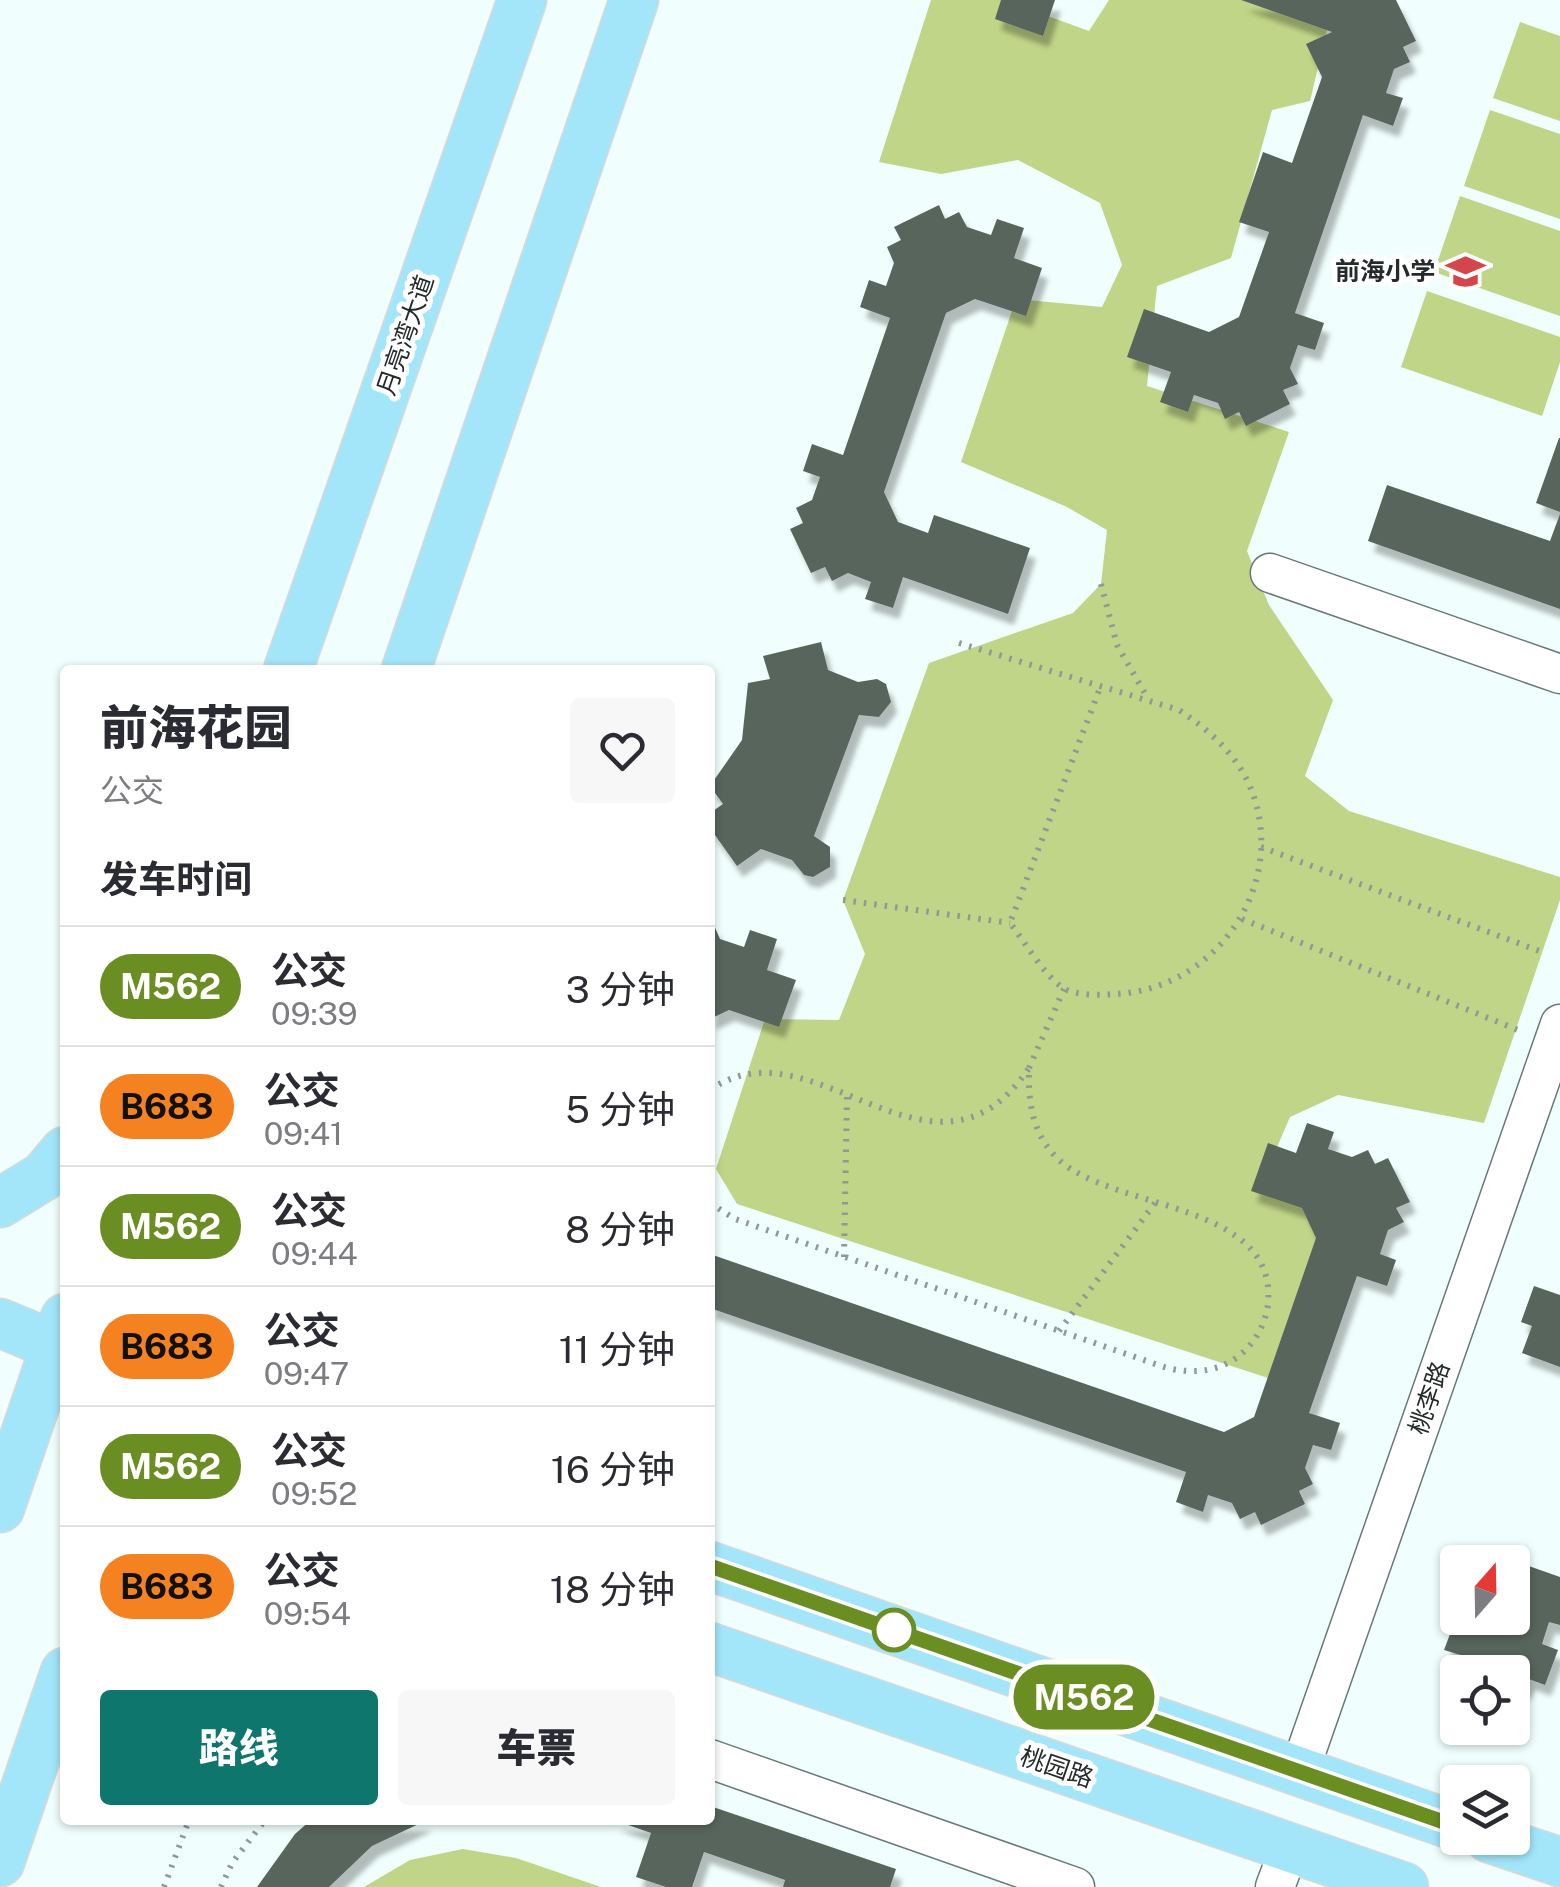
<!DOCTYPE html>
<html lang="zh">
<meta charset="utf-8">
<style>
:root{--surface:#fff;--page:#f7f7f7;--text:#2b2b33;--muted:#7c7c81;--line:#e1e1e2;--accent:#0f766e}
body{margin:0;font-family:"Public Sans","Noto Sans SC",sans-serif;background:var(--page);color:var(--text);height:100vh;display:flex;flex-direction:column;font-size:38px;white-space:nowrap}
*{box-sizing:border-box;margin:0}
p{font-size:32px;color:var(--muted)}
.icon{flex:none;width:55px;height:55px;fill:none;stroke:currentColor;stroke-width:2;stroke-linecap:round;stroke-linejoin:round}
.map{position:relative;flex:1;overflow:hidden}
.details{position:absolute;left:60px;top:665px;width:655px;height:1160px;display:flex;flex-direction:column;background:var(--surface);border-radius:10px;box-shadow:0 2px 8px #0004}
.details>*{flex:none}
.badge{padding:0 20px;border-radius:32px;font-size:35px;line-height:65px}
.needle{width:65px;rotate:20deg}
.controls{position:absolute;left:1440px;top:1545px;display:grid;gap:20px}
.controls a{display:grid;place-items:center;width:90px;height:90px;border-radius:10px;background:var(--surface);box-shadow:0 2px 8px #0004;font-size:50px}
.map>.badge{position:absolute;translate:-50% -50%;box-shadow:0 0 0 5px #fff}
h2{padding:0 40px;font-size:38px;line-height:90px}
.round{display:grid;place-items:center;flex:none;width:105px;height:105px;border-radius:10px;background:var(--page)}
.headline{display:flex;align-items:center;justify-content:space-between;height:170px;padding:0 40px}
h1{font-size:48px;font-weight:800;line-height:75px}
.primary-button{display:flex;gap:20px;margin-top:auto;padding:20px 40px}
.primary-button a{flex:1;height:115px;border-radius:10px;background:var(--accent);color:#fff;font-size:40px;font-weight:800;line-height:115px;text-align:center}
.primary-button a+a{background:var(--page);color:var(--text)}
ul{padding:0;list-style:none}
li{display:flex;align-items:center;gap:30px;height:120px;padding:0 40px;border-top:2px solid var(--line)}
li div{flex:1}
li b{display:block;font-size:38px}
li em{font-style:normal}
li .badge{min-width:110px;font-weight:700;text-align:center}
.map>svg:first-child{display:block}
.green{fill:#c0d587}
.building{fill:#59655d;filter:url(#shadow)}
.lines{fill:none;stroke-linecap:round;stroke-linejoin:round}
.minor-casing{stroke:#697977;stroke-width:41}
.major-casing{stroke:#d8d9d9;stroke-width:51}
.path{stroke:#8e9998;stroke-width:6;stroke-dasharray:2.5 8;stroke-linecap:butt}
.minor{stroke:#fff;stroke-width:38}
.major{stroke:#a3e6fa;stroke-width:48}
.line-casing{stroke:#fff;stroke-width:22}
.line{stroke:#6b8e23;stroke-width:15}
.stop-dot{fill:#fff;stroke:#6b8e23;stroke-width:5}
.labels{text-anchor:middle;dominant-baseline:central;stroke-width:10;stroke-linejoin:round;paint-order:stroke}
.poi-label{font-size:25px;font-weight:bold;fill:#252b2b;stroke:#fff;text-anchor:end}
.street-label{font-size:25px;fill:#252b2b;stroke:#fff}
</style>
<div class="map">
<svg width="1560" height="1887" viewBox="0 0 1560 1887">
<defs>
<filter id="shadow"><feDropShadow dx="6" dy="11" stdDeviation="2.5" flood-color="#0004"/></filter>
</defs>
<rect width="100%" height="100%" fill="#f0fffd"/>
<path class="green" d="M931 0H1004L1089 31 1109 0H1241L1327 30 1310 101 1272 110 1231 258 1157 286 1147 386 1289 432 1247 551 1269 605 1333 700 1305 776 1349 811 1560 877V900L1484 1123 1338 1095 1290 1117 1265 1175 1343 1219 1271 1379 737 1204 716 1169 765 1019 839 1020 865 954 843 900 929 663 1073 613 1101 584 1107 530 1067 507 961 462 1016 299 1102 307 1122 265 1100 203 1018 160 941 174 879 162Z
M1520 22 1560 36V121L1493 98Z
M1490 110 1560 134V219L1464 186Z
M1460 196 1560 231V316L1434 272Z
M1427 291 1560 337V362L1542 416 1401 367Z
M463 1849 516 1858 601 1887H364L410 1860Z"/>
<path class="building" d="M1001 0H1055L1043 36 995 19Z
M1241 0H1396L1416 41 1403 47 1410 62 1394 69 1386 93 1403 98 1393 126 1363 115 1295 313 1324 323 1315 350 1298 345 1290 368 1298 384 1283 390 1290 404 1246 426 1239 412 1225 419 1218 403 1194 395 1188 412 1160 402 1171 372 1127 357 1144 309 1209 332 1239 317 1269 232 1239 222 1263 152 1292 163 1322 77 1306 44 1332 32Z
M939 205 945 219 959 212 967 227 991 235 997 219 1024 228 1014 258 1042 268 1026 316 975 299 946 313 884 492 898 522 928 533 934 515 1030 548 1008 614 903 577 893 608 865 599 871 582 848 573 832 581 825 567 811 573 790 529 803 523 796 508 812 500 820 477 803 471 812 444 843 455 890 318 860 307 869 280 886 286 894 263 887 247 901 240 894 227Z
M1559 438H1560V512L1536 503Z
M1387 485 1550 541 1560 514V609L1368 541Z
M821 642 828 670 858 682 877 679 886 684 891 702 879 717 859 715 814 836 830 847V867L813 877 804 875 792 860 761 849 737 866 710 828V813L723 804 710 786 742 740 748 683 770 679 763 656Z
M713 923 720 939 744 947 750 930 777 939 767 970 796 980 779 1027 729 1010 710 1019Z
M1307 1123 1334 1132 1328 1149 1352 1157 1368 1150 1375 1164 1388 1158 1410 1202 1396 1208 1404 1222 1388 1230 1380 1254 1396 1260 1387 1286 1357 1276 1309 1413 1340 1423 1331 1450 1313 1445 1305 1468 1313 1484 1299 1491 1305 1504 1261 1525 1255 1512 1240 1519 1232 1503 1208 1495 1203 1512 1176 1502 1186 1472 710 1308V1254L1224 1432 1254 1417 1316 1238 1302 1208 1251 1191 1268 1143 1296 1153Z
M1534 1286 1560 1295V1367L1522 1353 1532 1326 1521 1322Z
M1489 1552 1560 1577V1625L1549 1622 1542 1644 1558 1650 1545 1685 1529 1679 1525 1689 1512 1685V1672H1477L1460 1666 1464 1656 1444 1650 1456 1618H1512V1562H1468L1471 1554 1486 1559Z
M710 1806 896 1869 890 1887H783L785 1880 704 1852 692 1887H666L636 1877 651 1833 614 1820H710Z
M311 1820H425V1821L372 1846 329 1887H257L295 1834Z"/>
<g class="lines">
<defs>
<path id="minor" d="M1270 573 1560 674
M710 1759 1075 1887
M1299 1772 1560 1024
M1275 1887 1290 1847"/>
<path id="major" d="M288 670 522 0
M406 670 634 0
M0 1203 44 1176 65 1151
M0 1323 65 1350
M0 1508 65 1318
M710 1566 1458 1827
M710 1647 1404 1887
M1489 1838 1560 1862
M0 1862 65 1672"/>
</defs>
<use href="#minor" class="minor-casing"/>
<use href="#major" class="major-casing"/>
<path class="path" d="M1101 584 1117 645 1147 697
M959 643 1179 710C1207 729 1231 749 1247 780 1294 877 1219 990 1115 994 1101 995 1076 996 1063 988 1043 974 1025 942 1010 923L1100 688
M1261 847 1542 952
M843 900 1010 923
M1242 919 1523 1032
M1029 1068 1064 989
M710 1090C813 1017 934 1210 1029 1068 1028 1102 1032 1134 1058 1159 1113 1211 1278 1201 1268 1304 1265 1327 1252 1348 1233 1360 1212 1373 1190 1373 1167 1368L735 1219 710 1203
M844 1257 847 1096
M1059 1331 1155 1203
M164 1887 189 1820
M221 1887 232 1863 265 1820"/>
<use href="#minor" class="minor"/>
<use href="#major" class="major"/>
</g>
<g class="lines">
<defs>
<path id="line" d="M710 1566 1458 1827"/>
</defs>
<use href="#line" class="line-casing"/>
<use href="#line" class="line"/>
</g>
<defs>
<symbol id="school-bare" viewBox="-9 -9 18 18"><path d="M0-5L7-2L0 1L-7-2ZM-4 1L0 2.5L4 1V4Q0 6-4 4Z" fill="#d5454c" stroke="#fff" stroke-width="2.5" paint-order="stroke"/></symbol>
</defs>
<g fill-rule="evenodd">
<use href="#school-bare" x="1438" y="244" width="55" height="55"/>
</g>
<circle class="stop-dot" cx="894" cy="1630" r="20"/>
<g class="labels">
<g class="poi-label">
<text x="1435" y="271">前海小学</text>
</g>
<g class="street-label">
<text transform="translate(405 335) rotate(-71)">月亮湾大道</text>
<text transform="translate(1429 1398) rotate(-71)">桃李路</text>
<text transform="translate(1057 1767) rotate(19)">桃园路</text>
</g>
</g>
</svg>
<div class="controls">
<a><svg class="needle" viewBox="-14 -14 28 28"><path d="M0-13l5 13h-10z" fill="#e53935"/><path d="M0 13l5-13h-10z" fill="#7c7c81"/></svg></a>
<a><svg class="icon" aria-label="locate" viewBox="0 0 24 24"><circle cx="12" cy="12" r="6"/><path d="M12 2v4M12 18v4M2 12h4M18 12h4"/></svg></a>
<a><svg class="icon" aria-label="layers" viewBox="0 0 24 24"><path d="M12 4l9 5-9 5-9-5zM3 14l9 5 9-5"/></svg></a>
</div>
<b class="badge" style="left:1084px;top:1697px;background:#6b8e23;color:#fff">M562</b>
<section class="details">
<div class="headline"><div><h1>前海花园</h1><p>公交</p></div><a class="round"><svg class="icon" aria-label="heart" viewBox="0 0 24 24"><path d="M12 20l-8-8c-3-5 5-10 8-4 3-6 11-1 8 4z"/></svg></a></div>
<h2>发车时间</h2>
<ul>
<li><span class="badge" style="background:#6b8e23;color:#fff">M562</span><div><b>公交</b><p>09:39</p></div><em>3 分钟</em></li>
<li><span class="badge" style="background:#f58220;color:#111">B683</span><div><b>公交</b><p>09:41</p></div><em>5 分钟</em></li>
<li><span class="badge" style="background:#6b8e23;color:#fff">M562</span><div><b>公交</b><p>09:44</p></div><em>8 分钟</em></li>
<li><span class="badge" style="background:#f58220;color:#111">B683</span><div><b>公交</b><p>09:47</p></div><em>11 分钟</em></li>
<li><span class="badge" style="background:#6b8e23;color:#fff">M562</span><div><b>公交</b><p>09:52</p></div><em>16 分钟</em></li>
<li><span class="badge" style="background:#f58220;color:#111">B683</span><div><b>公交</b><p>09:54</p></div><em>18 分钟</em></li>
</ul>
<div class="primary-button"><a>路线</a><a>车票</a></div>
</section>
</div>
